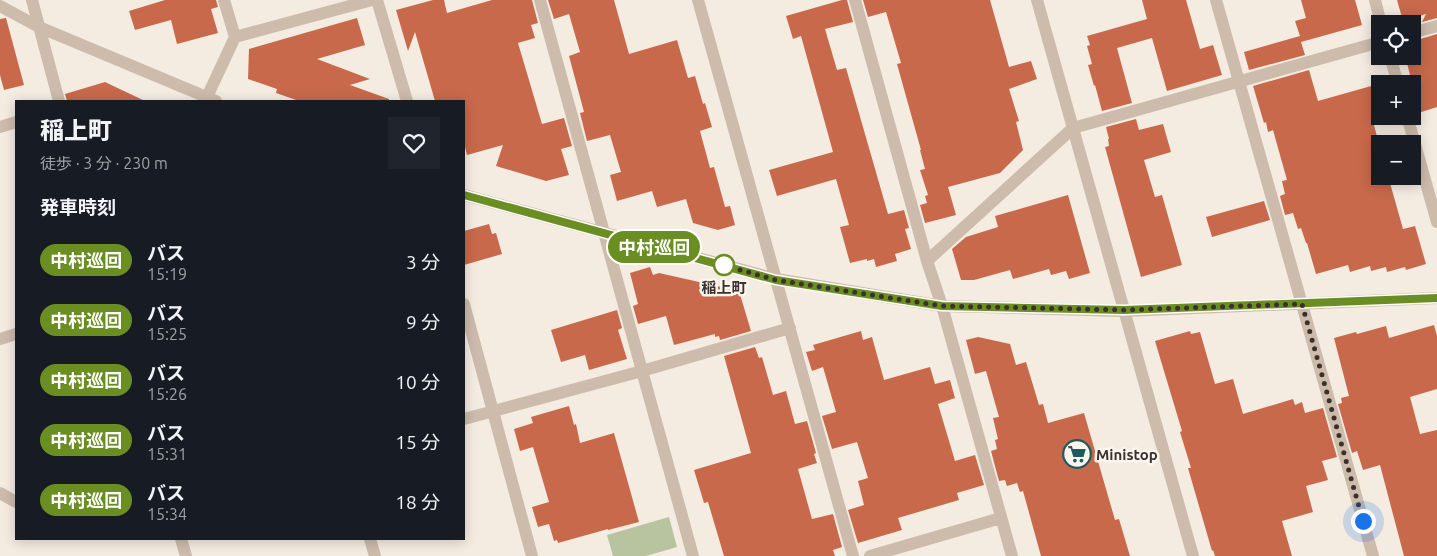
<!DOCTYPE html>
<html lang="ja">
<meta charset="utf-8">
<style>
:root{--surface:#171b24;--page:#20242c;--text:#f1f3f6;--muted:#9ea1a6}
body{margin:0;font-family:Ubuntu,"Noto Sans JP",sans-serif;background:var(--page);color:var(--text);height:100vh;display:flex;flex-direction:column;font-size:19px;white-space:nowrap}
*{box-sizing:border-box;margin:0}
p{font-size:16px;color:var(--muted)}
.icon{flex:none;width:28px;height:28px;fill:none;stroke:currentColor;stroke-width:2;stroke-linecap:round;stroke-linejoin:round}
.map{position:relative;flex:1;overflow:hidden}
.panel{position:absolute;left:15px;top:100px;width:450px;height:440px;display:flex;flex-direction:column;background:var(--surface);border-radius:0px;box-shadow:0 2px 12px #0003}
.panel>*{flex:none}
.badge{padding:0 10px;border-radius:16px;font-size:18px;line-height:32px}
.controls{position:absolute;left:1371px;top:15px;display:grid;gap:10px}
.controls a{display:grid;place-items:center;width:50px;height:50px;border-radius:0px;background:var(--surface);box-shadow:0 2px 12px #0003;font-size:25px}
.you{position:absolute;width:25px;height:25px;margin:-12px;border:4px solid #fff;border-radius:50%;background:#1a73e8;box-shadow:0 0 0 8px #1a73e833}
.map>.badge{position:absolute;translate:-50% -50%;box-shadow:0 0 0 2px #fff}
h2{padding:0 25px;font-size:19px;line-height:45px}
.round{display:grid;place-items:center;flex:none;width:52px;height:52px;border-radius:0px;background:var(--page)}
.head{display:flex;align-items:center;justify-content:space-between;height:85px;padding:0 25px}
h1{font-size:24px;font-weight:800;line-height:38px}
ul{padding:0;list-style:none}
li{display:flex;align-items:center;gap:15px;height:60px;padding:0 25px}
li div{flex:1}
li b{display:block;font-size:19px}
li em{font-style:normal}
li .badge{min-width:55px;font-weight:700;text-align:center}
.map>svg:first-child{display:block}
.green{fill:#b8c4a0}
.building{fill:#c8694b}
.lines{fill:none;stroke-linecap:round;stroke-linejoin:round}
.minor{stroke:#cdbbac;stroke-width:12}
.tertiary{stroke:#cdbbac;stroke-width:12}
.line-casing{stroke:#fff;stroke-width:11}
.line{stroke:#6b8e23;stroke-width:8}
.walk{stroke:#3b302b;stroke-width:5;stroke-dasharray:0 9}
.stop-dot{fill:#fff;stroke:#6b8e23;stroke-width:2.5}
.labels{text-anchor:middle;dominant-baseline:central;stroke-width:5;stroke-linejoin:round;paint-order:stroke}
.stop-label{font-size:15px;font-weight:bold;fill:#3b302b;stroke:#fbf5ee}
.poi-label{font-size:15px;font-weight:bold;fill:#3b302b;stroke:#fbf5ee;text-anchor:start}
</style>
<div class="map">
<svg width="1437" height="556" viewBox="0 0 1437 556">
<rect width="100%" height="100%" fill="#f4ebe1"/>
<path class="green" d="M669 517 677 547 646 556H613L607 535Z"/>
<path class="building" d="M165 0H216L218 7 211 9 218 33 177 44 171 20 135 30 129 11Z
M433 0H444L447 13 492 0H532L538 23 531 25 535 38 518 43 542 124 564 118 572 146 561 149 569 175 546 181 496 166 503 145 467 155 464 143V101H435L415 32 408 51 396 10Z
M548 0H614L629 54 677 40 688 78 695 76 703 104 705 103 712 127 700 131 710 168 714 167 725 207 730 206 735 225 718 230 693 223 686 199 657 207 652 191 617 201 610 175 621 172 610 135 587 141 580 113 584 112 569 56 580 52 569 14 554 19Z
M842 0H847L853 22 825 29 837 70 846 68 888 214 904 210 909 228 905 229 911 249 895 254 897 261 876 267 874 259 867 261V259L850 263 840 227 849 225 836 179 777 196 769 170 833 152 801 36 793 39 786 16Z
M863 0H990L1009 67 1031 61 1037 79 1009 89 1019 121 1016 122 1023 150 1000 173 948 187 956 215 925 223 920 205 927 203 925 196 928 195 920 170 925 169 920 150H921L897 64 901 63 886 12 868 17Z
M1142 0H1186L1200 49 1213 45 1222 75 1167 91 1152 38 1117 48 1132 103 1102 111 1095 85 1094 86 1088 65 1092 64 1087 46 1090 45 1087 36 1147 19Z
M1301 0H1355L1362 25 1301 42 1305 55 1249 70 1244 52 1300 36 1295 21 1306 18Z
M1397 0H1437V18L1422 22 1426 14 1403 21Z
M6 18 24 85 4 90 0 75V19Z
M357 18 365 45 317 59 370 79 350 85 389 99V101H299L276 93 277 89 248 79 249 49Z
M1437 34V107L1415 114 1412 110V84H1406L1404 76 1410 75 1406 59 1407 56H1412L1414 41Z
M1309 70 1318 101 1389 81V84H1380V116H1399V118L1374 125 1380 148V176H1388L1403 229 1415 226 1426 264 1406 270 1405 267 1387 272 1386 267 1371 271 1370 266 1350 272 1348 265 1316 274 1307 243H1306L1301 228 1298 229 1293 213 1285 215 1280 196 1285 194 1282 181 1287 180 1273 130 1268 132 1266 122 1264 123 1253 86Z
M105 82 145 101H67L65 94Z
M1136 119 1139 130 1163 124 1171 152 1144 160 1155 197 1162 195 1182 265 1141 277 1105 147 1109 146 1108 139H1109L1106 127Z
M1068 195 1090 273 1069 279 1066 271 1051 275 1049 269 1013 279 1010 270 974 280H961L952 249 966 237 998 227 995 216Z
M1264 201 1270 220 1212 237 1206 217Z
M489 224 492 234 496 233 502 254 464 265V231Z
M650 267 653 275 659 273 739 291 751 331 720 340 719 336 715 337V334L674 345 666 316 638 324 633 306 638 304 630 273Z
M617 310 622 328 618 330 627 359 589 370 585 355 561 362 551 330Z
M1434 325 1437 336V389L1410 397 1420 434 1437 430V556H1404L1380 465 1363 470 1357 451 1352 453 1338 404 1342 403 1341 398 1349 396 1334 338 1356 332 1357 334 1386 326 1389 338Z
M861 331 863 340 872 337 884 380 930 367 935 384 950 380 955 398 938 404 955 461 975 455 984 485 957 493 959 500 898 518 902 530 858 543 848 510 864 505 858 481 868 478 857 442 832 449 822 416 836 412 823 367 812 371 806 352 815 350 813 345Z
M1190 331 1191 334 1200 332 1215 384 1233 379 1243 414 1293 399 1295 405 1302 402 1305 413 1323 408 1337 457 1322 461 1328 480 1306 486 1313 512 1282 521 1292 556H1215L1213 550 1212 551 1188 468H1191L1180 432 1182 431 1155 341Z
M978 337 1010 344 1016 365 1026 362 1039 405 1043 404 1048 423 1084 413 1115 520 1119 519 1130 556H1041L1023 491 1020 492 1017 483 1007 486 1005 480 999 481 991 451 997 449 995 440 998 439 993 418 999 417 986 371 975 374 966 340Z
M755 347 759 358 762 357 773 395 786 391 795 424 807 421 816 453 814 454 817 463 798 469 812 519 833 514 842 547 833 550 835 556H724L708 502 704 503 694 470 751 453 724 356Z
M569 406 574 425 576 424 580 443 614 433 639 522 608 530V529L558 543 557 540 554 541 549 524 538 527 532 507 549 502 533 447 520 451 514 429 533 423 531 417Z"/>
<g class="lines">
<path class="minor" d="M377 0 407 101
M540 0 693 556
M698 0 853 556
M855 0 927 261 942 306 1012 556
M1216 0 1373 556
M1375 0 1381 24
M1412 33 1437 26
M235 37 372 0
M1390 56 1398 84
M207 97 235 37 224 0
M1407 116 1437 222
M0 127 16 122
M927 261 1073 128 1380 42
M464 304 532 556
M0 339 16 334
M464 419 642 371 790 328
M0 493 16 502
M370 539 375 556
M870 556 1001 518"/>
<path class="tertiary" d="M32 0 59 101
M1037 0 1193 556
M0 6 39 27 216 101
M464 195 776 279 942 306 1124 311 1437 298
M181 539 186 556"/>
</g>
<g class="lines">
<defs>
<path id="line" d="M464 195 776 280 942 306 1124 310 1437 298"/>
</defs>
<use href="#line" class="line-casing"/>
<use href="#line" class="line"/>
<path class="walk" d="M724 265 719 264 776 280 942 306 1124 310 1302 304 1363 521"/>
</g>
<defs>
<symbol id="supermarket-ring" viewBox="-11 -11 22 22"><circle r="9.5" fill="#fbf5ee" stroke="#1f5a5e" stroke-width="1.5"/><path d="M-6-5.5h2.5l.6 2H6L4.5 2H-2.5L-4.4-4H-6ZM-1.5 3.2a1.3 1.3 0 1 0 .1 0ZM3 3.2a1.3 1.3 0 1 0 .1 0Z" fill="#1f5a5e"/></symbol>
</defs>
<g fill-rule="evenodd">
<use href="#supermarket-ring" x="1061" y="438" width="32" height="32"/>
</g>
<circle class="stop-dot" cx="724" cy="265" r="10"/>
<g class="labels">
<g class="stop-label">
<text x="724" y="287">稲上町</text>
</g>
<g class="poi-label">
<text x="1096" y="454">Ministop</text>
</g>
</g>
</svg>
<div class="controls">
<a><svg class="icon" aria-label="locate" viewBox="0 0 24 24"><circle cx="12" cy="12" r="6"/><path d="M12 2v4M12 18v4M2 12h4M18 12h4"/></svg></a>
<a>+</a>
<a>−</a>
</div>
<div class="you" style="left:1363px;top:521px"></div>
<b class="badge" style="left:654px;top:247px;background:#6b8e23;color:#fff">中村巡回</b>
<section class="panel">
<div class="head"><div><h1>稲上町</h1><p>徒歩 · 3 分 · 230 m</p></div><a class="round"><svg class="icon" aria-label="heart" viewBox="0 0 24 24"><path d="M12 20l-8-8c-3-5 5-10 8-4 3-6 11-1 8 4z"/></svg></a></div>
<h2>発車時刻</h2>
<ul>
<li><span class="badge" style="background:#6b8e23;color:#fff">中村巡回</span><div><b>バス</b><p>15:19</p></div><em>3 分</em></li>
<li><span class="badge" style="background:#6b8e23;color:#fff">中村巡回</span><div><b>バス</b><p>15:25</p></div><em>9 分</em></li>
<li><span class="badge" style="background:#6b8e23;color:#fff">中村巡回</span><div><b>バス</b><p>15:26</p></div><em>10 分</em></li>
<li><span class="badge" style="background:#6b8e23;color:#fff">中村巡回</span><div><b>バス</b><p>15:31</p></div><em>15 分</em></li>
<li><span class="badge" style="background:#6b8e23;color:#fff">中村巡回</span><div><b>バス</b><p>15:34</p></div><em>18 分</em></li>
</ul>
</section>
</div>
